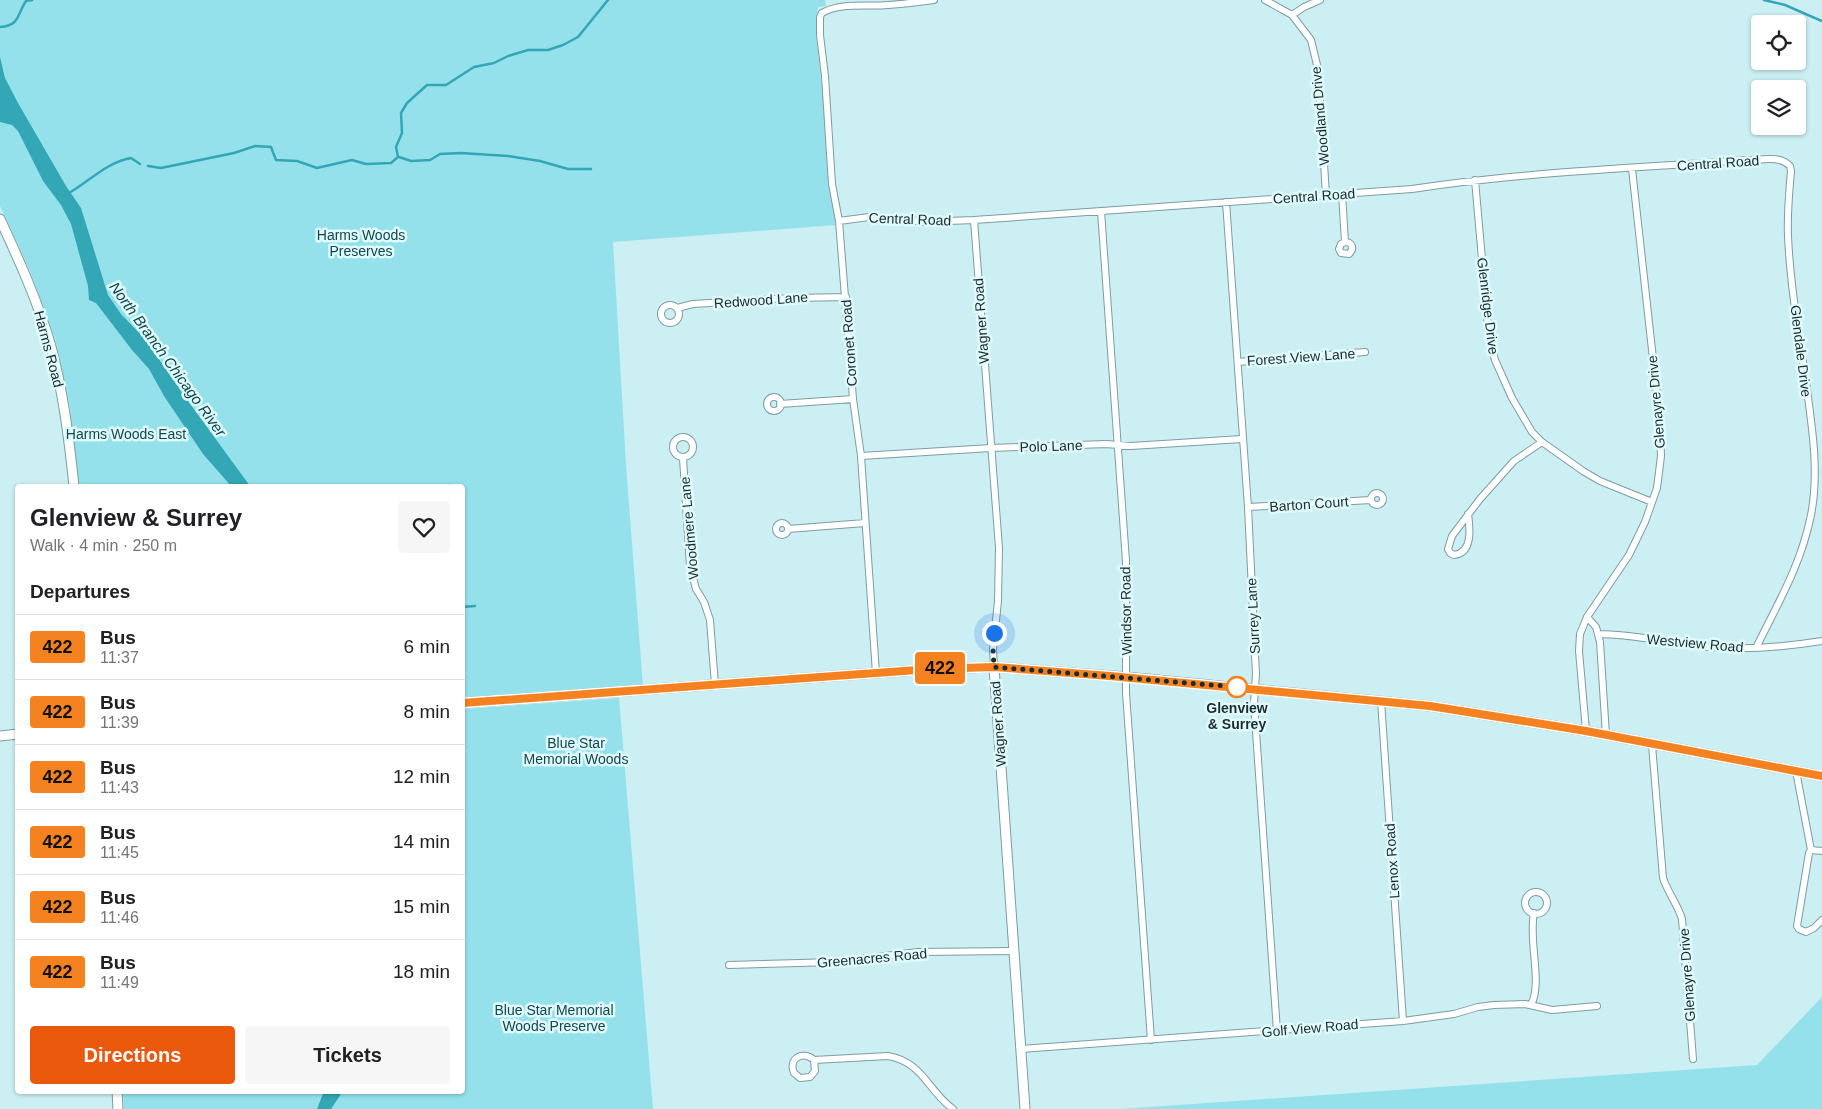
<!DOCTYPE html>
<meta charset="utf-8">
<style>
:root{--surface:#fff;--page:#f6f6f6;--text:#202124;--muted:#757577;--line:#e0e0e0;--accent:#ea580c}
body{margin:0;font-family:Helvetica,sans-serif;background:var(--page);color:var(--text);height:100vh;display:flex;flex-direction:column;font-size:19px;white-space:nowrap}
*{box-sizing:border-box;margin:0}
p{font-size:16px;color:var(--muted)}
.icon{flex:none;width:28px;height:28px;fill:none;stroke:currentColor;stroke-width:2;stroke-linecap:round;stroke-linejoin:round}
.map{position:relative;flex:1;overflow:hidden}
.drawer{position:absolute;left:15px;top:484px;width:450px;height:610px;display:flex;flex-direction:column;background:var(--surface);border-radius:5px;box-shadow:0 1px 4px #0004}
.drawer>*{flex:none}
.badge{padding:0 10px;border-radius:4px;font-size:18px;line-height:32px}
.controls{position:absolute;left:1751px;top:15px;display:grid;gap:10px}
.controls a{display:grid;place-items:center;width:55px;height:55px;border-radius:5px;background:var(--surface);box-shadow:0 1px 4px #0004;font-size:25px}
.you{position:absolute;width:25px;height:25px;margin:-12px;border:4px solid #fff;border-radius:50%;background:#1a73e8;box-shadow:0 0 0 8px #1a73e833}
.map>.badge{position:absolute;translate:-50% -50%;box-shadow:0 0 0 2px #fff}
h2{padding:0 15px;font-size:19px;line-height:45px}
.round{display:grid;place-items:center;flex:none;width:52px;height:52px;border-radius:5px;background:var(--page)}
.summary{display:flex;align-items:center;justify-content:space-between;height:85px;padding:0 15px}
h1{font-size:24px;font-weight:800;line-height:38px}
.primary-button{display:flex;gap:10px;margin-top:auto;padding:10px 15px}
.primary-button a{flex:1;height:58px;border-radius:5px;background:var(--accent);color:#fff;font-size:20px;font-weight:800;line-height:58px;text-align:center}
.primary-button a+a{background:var(--page);color:var(--text)}
ul{padding:0;list-style:none}
li{display:flex;align-items:center;gap:15px;height:65px;padding:0 15px;border-top:1px solid var(--line)}
li div{flex:1}
li b{display:block;font-size:19px}
li em{font-style:normal}
li .badge{min-width:55px;font-weight:700;text-align:center}
.map>svg:first-child{display:block}
.green{fill:#94e1ec}
.water{fill:#33a7b5}
.lines{fill:none;stroke-linecap:round;stroke-linejoin:round}
.stream{stroke:#33a7b5;stroke-width:2.5}
.street-casing{stroke:#7c9da1;stroke-width:8}
.secondary-casing{stroke:#7c9da1;stroke-width:11}
.street{stroke:#fff;stroke-width:6}
.secondary{stroke:#fff;stroke-width:9}
.line-casing{stroke:#fff;stroke-width:11}
.line{stroke:#f58220;stroke-width:8}
.walk{stroke:#1d2a2c;stroke-width:5;stroke-dasharray:0 9}
.stop-dot{fill:#fff;stroke:#f58220;stroke-width:2.5}
.labels{text-anchor:middle;dominant-baseline:central;stroke-width:5;stroke-linejoin:round;paint-order:stroke}
.street-label{font-size:14px;fill:#1d2a2c;stroke:#dffbfe}
.park-label{font-size:14px;fill:#14464c;stroke:#dffbfe}
.stop-label{font-size:14px;font-weight:bold;fill:#1d2a2c;stroke:#dffbfe}
.water-label{font-size:15px;font-style:italic;fill:#104349;stroke:#dffbfe}
</style>
<div class="map">
<svg width="1822" height="1109" viewBox="0 0 1822 1109">
<rect width="100%" height="100%" fill="#cceff4"/>
<path class="green" d="M0 0H825L826 6 818 7 816 33 824 105 829 184 836 225 613 242 626 465 643 686 463 699 462 486H79L70 407 55 339 30 271 0 206Z
M619 698 653 1109H124L123 1091H462L463 709Z
M1822 997V1109H1121L1757 1065Z"/>
<path class="water" d="M0 57 5 78 18 103 66 186 81 208 108 295 121 314 145 339 185 397 250 486H231L203 454 164 396 149 369 132 350 96 303 89 300 88 286 71 224 61 205 43 181 18 131 12 125 0 122Z
M324 1091H343L331 1109H317Z"/>
<g class="lines">
<path class="stream" d="M1764 0 1785 5 1822 21
M0 27C20 26 17 14 26 1L32 0
M399 157 411 161 430 160 440 154 461 153 508 156 540 161 568 169H591
M148 166 161 168 234 153 255 146 271 147 276 160 297 161 317 168 352 160 366 164 391 163 398 157 396 147 402 133 401 113 407 103 427 85H446L474 67 494 63 508 56 528 50H548L563 45 578 37 608 0
M69 193C90 181 107 162 131 158L140 164
M462 607 475 606"/>
<defs>
<path id="street" d="M1265 0 1292 15 1311 40 1318 69 1326 195
M1292 15 1304 7 1320 0
M1475 180 1489 338 1495 360 1512 398 1532 432 1542 442 1583 471 1600 481 1652 502
M1342 194 1345 242 1341 244 1339 249 1341 253 1349 254 1352 250C1353 245 1350 242 1345 242
M1226 202 1248 507 1256 674 1254 703 1277 1031
M1101 211 1126 561V693L1151 1040
M974 220 999 548 998 601 993 649 994 667
M839 221 869 217 907 219 922 222 974 220 1412 189C1523 172 1636 168 1748 160 1762 160 1780 155 1790 166L1791 171C1789 193 1787 214 1788 236 1790 282 1798 329 1805 375 1811 421 1820 469 1811 515 1801 565 1778 603 1756 648
M661 314a9 9 0 1 1 18 0a9 9 0 1 1-18 0Z
M677 308 693 304 793 298 846 297
M1238 362 1365 352
M767 404a7 7 0 1 1 14 0a7 7 0 1 1-14 0Z
M780 404 853 399
M673 447a10 10 0 1 1 20 0a10 10 0 1 1-20 0Z
M861 456 991 448 1106 444 1131 446 1242 439
M683 458 690 566 696 589 704 602 710 620 715 685
M1371 499a6 6 0 1 1 12 0a6 6 0 1 1-12 0Z
M1248 507 1371 500
M1468 514C1470 528 1473 553 1454 555L1450 553 1448 549 1452 536 1480 499 1514 461 1542 442
M776 529a6 6 0 1 1 12 0a6 6 0 1 1-12 0Z
M788 529 865 523
M1587 617 1596 627 1600 642 1606 735
M1598 634C1636 634 1673 644 1710 647 1747 650 1785 647 1822 641
M876 673 861 456 853 399 839 221 832 184 825 76 820 35V17L822 13C840 2 868 7 888 5 903 4 919 2 934 0
M1381 701 1403 1021
M1586 731 1579 651 1580 634 1587 617 1629 555 1645 522 1657 488 1661 456 1659 413 1632 169
M1652 745 1663 878C1668 893 1678 905 1682 919L1693 1059
M1796 771 1811 850
M1822 851 1811 850 1809 853 1797 926 1799 929 1806 932 1814 928 1822 920
M1525 903a11 11 0 1 1 22 0a11 11 0 1 1-22 0Z
M729 965 836 962 918 952 1014 951
M1531 1005C1543 982 1528 942 1534 913
M1021 1049 1403 1021 1454 1014 1478 1007 1494 1005 1525 1004 1552 1010 1597 1006
M814 1060 815 1071 810 1077 800 1078 794 1073C788 1059 802 1050 814 1060L888 1056C923 1062 928 1091 953 1109"/>
<path id="secondary" d="M0 219C19 260 37 300 50 343 63 390 69 438 74 486
M994 667 1025 1109
M462 703 931 669 994 667 1126 677 1430 706 1586 731 1822 776
M0 736 18 734
M117 1091 118 1109"/>
</defs>
<use href="#street" class="street-casing"/>
<use href="#secondary" class="secondary-casing"/>
<use href="#street" class="street"/>
<use href="#secondary" class="secondary"/>
</g>
<g class="lines">
<defs>
<path id="line" d="M462 703 931 669 994 667 1110 676 1430 706 1586 731 1822 776"/>
</defs>
<use href="#line" class="line-casing"/>
<use href="#line" class="line"/>
<path class="walk" d="M994 633 993 649 994 667 1237 687"/>
</g>
<circle class="stop-dot" cx="1237" cy="687" r="10"/>
<g class="labels">
<g class="street-label">
<text transform="translate(1320 116) rotate(-95)">Woodland Drive</text>
<text transform="translate(1718 163) rotate(-4)">Central Road</text>
<text transform="translate(1314 196) rotate(-4)">Central Road</text>
<text transform="translate(910 219) rotate(2)">Central Road</text>
<text transform="translate(761 300) rotate(-4)">Redwood Lane</text>
<text transform="translate(1488 306) rotate(83)">Glenridge Drive</text>
<text transform="translate(981 321) rotate(-94)">Wagner Road</text>
<text transform="translate(849 343) rotate(-94)">Coronet Road</text>
<text transform="translate(49 349) rotate(75)">Harms Road</text>
<text transform="translate(1801 351) rotate(83)">Glendale Drive</text>
<text transform="translate(1301 357) rotate(-4)">Forest View Lane</text>
<text transform="translate(1656 402) rotate(-95)">Glenayre Drive</text>
<text transform="translate(1051 446) rotate(-2)">Polo Lane</text>
<text transform="translate(1309 504) rotate(-4)">Barton Court</text>
<text transform="translate(689 528) rotate(-95)">Woodmere Lane</text>
<text transform="translate(1126 611) rotate(-91)">Windsor Road</text>
<text transform="translate(1253 616) rotate(-93)">Surrey Lane</text>
<text transform="translate(1695 643) rotate(5)">Westview Road</text>
<text transform="translate(998 724) rotate(-94)">Wagner Road</text>
<text transform="translate(1392 861) rotate(-94)">Lenox Road</text>
<text transform="translate(872 958) rotate(-5)">Greenacres Road</text>
<text transform="translate(1687 975) rotate(-94)">Glenayre Drive</text>
<text transform="translate(1310 1028) rotate(-5)">Golf View Road</text>
</g>
<g class="park-label">
<text x="361" y="235">Harms Woods<tspan x="361" dy="16">Preserves</tspan></text>
<text x="126" y="434">Harms Woods East</text>
<text x="576" y="743">Blue Star<tspan x="576" dy="16">Memorial Woods</tspan></text>
<text x="554" y="1010">Blue Star Memorial<tspan x="554" dy="16">Woods Preserve</tspan></text>
</g>
<g class="stop-label">
<text x="1237" y="708">Glenview<tspan x="1237" dy="16">&amp; Surrey</tspan></text>
</g>
<g class="water-label">
<text transform="translate(168 359) rotate(54)">North Branch Chicago River</text>
</g>
</g>
</svg>
<div class="controls">
<a><svg class="icon" aria-label="locate" viewBox="0 0 24 24"><circle cx="12" cy="12" r="6"/><path d="M12 2v4M12 18v4M2 12h4M18 12h4"/></svg></a>
<a><svg class="icon" aria-label="layers" viewBox="0 0 24 24"><path d="M12 4l9 5-9 5-9-5zM3 14l9 5 9-5"/></svg></a>
</div>
<div class="you" style="left:994px;top:633px"></div>
<b class="badge" style="left:940px;top:668px;background:#f58220;color:#111">422</b>
<section class="drawer">
<div class="summary"><div><h1>Glenview &amp; Surrey</h1><p>Walk · 4 min · 250 m</p></div><a class="round"><svg class="icon" aria-label="heart" viewBox="0 0 24 24"><path d="M12 20l-8-8c-3-5 5-10 8-4 3-6 11-1 8 4z"/></svg></a></div>
<h2>Departures</h2>
<ul>
<li><span class="badge" style="background:#f58220;color:#111">422</span><div><b>Bus</b><p>11:37</p></div><em>6 min</em></li>
<li><span class="badge" style="background:#f58220;color:#111">422</span><div><b>Bus</b><p>11:39</p></div><em>8 min</em></li>
<li><span class="badge" style="background:#f58220;color:#111">422</span><div><b>Bus</b><p>11:43</p></div><em>12 min</em></li>
<li><span class="badge" style="background:#f58220;color:#111">422</span><div><b>Bus</b><p>11:45</p></div><em>14 min</em></li>
<li><span class="badge" style="background:#f58220;color:#111">422</span><div><b>Bus</b><p>11:46</p></div><em>15 min</em></li>
<li><span class="badge" style="background:#f58220;color:#111">422</span><div><b>Bus</b><p>11:49</p></div><em>18 min</em></li>
</ul>
<div class="primary-button"><a>Directions</a><a>Tickets</a></div>
</section>
</div>
